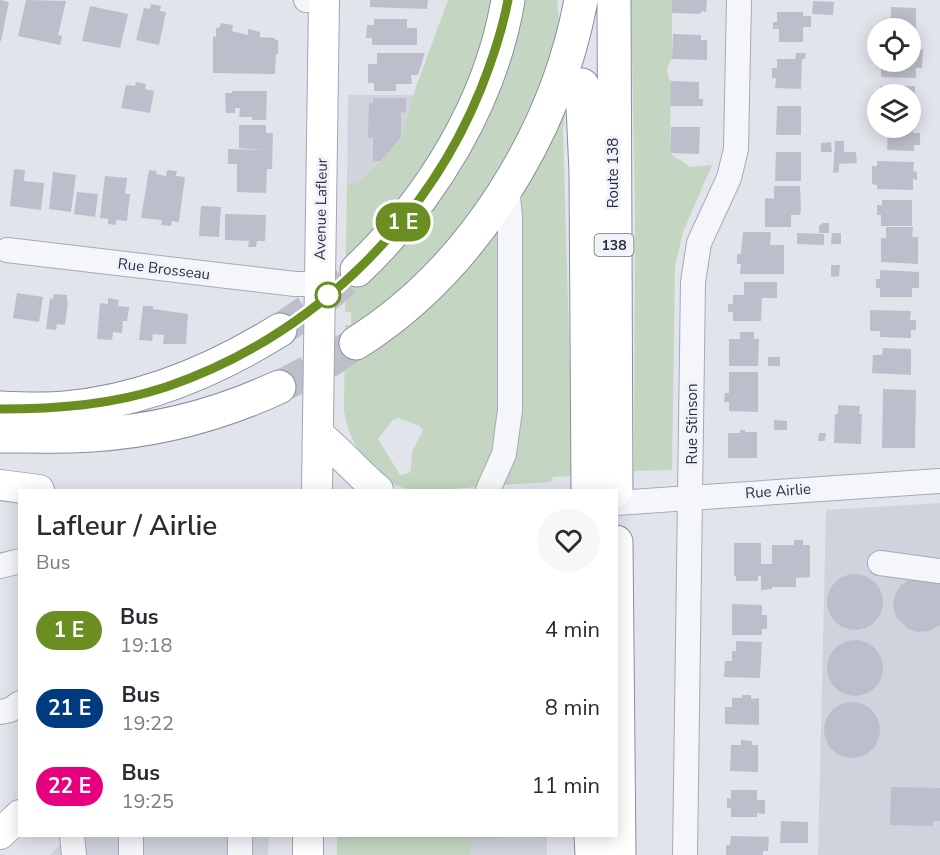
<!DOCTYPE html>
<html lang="fr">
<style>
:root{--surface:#fff;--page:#f7f7f7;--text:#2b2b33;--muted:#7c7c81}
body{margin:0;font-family:"Nunito Sans",sans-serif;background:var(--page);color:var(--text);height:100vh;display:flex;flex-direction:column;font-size:22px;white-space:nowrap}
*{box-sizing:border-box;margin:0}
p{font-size:20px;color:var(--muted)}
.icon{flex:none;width:33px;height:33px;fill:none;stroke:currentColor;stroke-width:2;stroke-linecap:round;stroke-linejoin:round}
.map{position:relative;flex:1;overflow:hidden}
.side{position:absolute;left:18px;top:489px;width:600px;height:348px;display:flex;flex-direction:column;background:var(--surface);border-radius:0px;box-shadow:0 3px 15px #0003}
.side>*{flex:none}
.badge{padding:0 12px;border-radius:20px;font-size:21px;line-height:39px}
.buttons{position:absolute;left:867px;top:18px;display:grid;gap:12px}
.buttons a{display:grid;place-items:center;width:54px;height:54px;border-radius:50%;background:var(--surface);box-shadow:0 3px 15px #0003;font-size:30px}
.map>.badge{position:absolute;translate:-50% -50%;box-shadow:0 0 0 3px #fff}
.round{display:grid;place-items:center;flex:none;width:63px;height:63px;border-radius:32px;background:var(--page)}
.headline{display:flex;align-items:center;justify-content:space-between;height:102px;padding:0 18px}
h1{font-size:28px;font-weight:600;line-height:45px}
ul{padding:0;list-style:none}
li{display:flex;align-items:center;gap:18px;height:78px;padding:0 18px}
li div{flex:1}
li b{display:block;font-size:22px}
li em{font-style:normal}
li .badge{min-width:66px;font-weight:700;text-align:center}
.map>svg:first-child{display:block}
.built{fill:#d0d3dd}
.green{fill:#c4d6c2;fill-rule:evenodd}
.building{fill:#bcbfcb}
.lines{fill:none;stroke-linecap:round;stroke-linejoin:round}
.highway-tunnel{stroke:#bdc0ca;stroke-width:33;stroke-dasharray:33 16;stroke-linecap:butt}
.minor-casing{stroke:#a7aab6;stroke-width:26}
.major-casing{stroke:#a0a6b8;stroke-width:32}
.highway-casing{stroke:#888ea3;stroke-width:35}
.minor{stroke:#f5f6f9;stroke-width:24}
.major{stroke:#fff;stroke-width:30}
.highway{stroke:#fff;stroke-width:33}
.line-casing{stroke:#fff;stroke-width:14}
.line{stroke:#6b8e23;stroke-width:9}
.stop-dot{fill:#fff;stroke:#6b8e23;stroke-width:3}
.labels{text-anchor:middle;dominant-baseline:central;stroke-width:6;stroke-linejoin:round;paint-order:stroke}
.shield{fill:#f2f3f8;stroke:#65697a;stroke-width:1.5}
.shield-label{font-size:14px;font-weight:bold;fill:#292e44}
.street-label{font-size:15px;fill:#292e44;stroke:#f2f3f8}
</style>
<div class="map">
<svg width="940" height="855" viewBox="0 0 940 855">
<rect width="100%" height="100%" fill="#e2e4eb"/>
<path class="built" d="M348 95H413L401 137 381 161 357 184H347Z
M940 503V855H818L826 510Z
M69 836H269L268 855H50Z
M547 838V855H471V839Z"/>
<path class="green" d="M448 0H496L478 67 370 272 517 0H557L561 38 499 224V399L492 455 479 483 474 487C455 489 433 492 414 490 376 486 349 445 344 411L345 325H351V312H345L347 184 357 183 381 161 401 137 413 95ZM398 418 420 426 423 430 412 452 411 470 409 473 400 475 378 439 393 420Z
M631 0H672V59C666 66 666 74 671 81L670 153C676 160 683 159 689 167L712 165 683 232 675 267 672 470 634 471 635 215Z
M567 97 563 130 573 476 553 477 551 482 500 485 521 202 525 184Z
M337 836H547V838L471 839V855H337Z"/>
<path class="building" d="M0 0 9 2 1 41H0Z
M26 0 66 1 58 35 62 36 60 45 18 36Z
M370 0H428L427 9 370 7Z
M672 0H707L706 12 701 11V14L672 13Z
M813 1 834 2 833 15 812 14Z
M151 4 161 6 160 11 166 12 159 45 136 40 144 8 150 9Z
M90 6 128 14 120 48 82 41Z
M891 7 916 8V37H910V28H891Z
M777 12H803V16H811V27H803V42H779V29H773V22H777Z
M374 19H407V28H417V45H372V38H366L367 25H374Z
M221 23 233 25 232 31 248 35V29L260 32V37L275 38V40H278V54H276L275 74 213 73V36L216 37V28H219Z
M673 34 701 35V40H707V60L672 59Z
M910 48 923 49 922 68H916V78L881 77V62H910Z
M377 53H425L418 75H411L412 84H396V91H374V83H368V64H377Z
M796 53H806L805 59H802L801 89 775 88 776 78H772V68H777V59H795Z
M671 81 699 82V99H703V106H670Z
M136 82 146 84 145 89 154 91 150 113 121 108 126 85 135 86Z
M880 86H915V107H910V94H880Z
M232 91H267L266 120H252V117H239L240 108H235V113H226L225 93H232Z
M373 98H406V113L401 112V137L381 161H373V138H368L369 103H373Z
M777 106H801V135H776Z
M239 125H266V133H273L272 169H267L266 193 237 192V164H228V149L263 150 239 148Z
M910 126H914L913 133H920V145H914V151L887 150 888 128H910Z
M671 127H700L699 154 670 153Z
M835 141H844V152H856L857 163 839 164V172L833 173Z
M831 142 832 152H821V143Z
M776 152H801V181H775Z
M877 161 914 162 913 171 917 172V180L913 179V190L877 189V185L872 184V166H877Z
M14 169 25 170 24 181 44 183 41 210 10 206Z
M149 170 157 171 156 174 166 176 167 170 177 171 176 176 185 177 179 222 172 221 171 226 161 225 162 220 141 218Z
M53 172 76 175 71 212 49 209Z
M105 176 127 178 125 194H130L127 221 116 220V225L108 224V219L100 218Z
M774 186H800L801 210 800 215H791V227H765V198L774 199Z
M77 192 98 194 95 217 74 214Z
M882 200H912V226H881V215H877V205H882Z
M201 206 221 207 219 237 199 236Z
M225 214 266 215 265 241H257L256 247H248L249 241 225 240Z
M823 223H829V233H819V226Z
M886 227H913L912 237H918V264L881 262V238H886Z
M743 232H771L770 245H784V274H740L741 264H737V254H741Z
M797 233 824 234V245L797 244Z
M832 233H841V244H831Z
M831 265H840L839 276 831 277Z
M880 270 919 272V288H912V297H880V288H876V279H880Z
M744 282H777V298H762L761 321H733V312H728V304H733V295H744Z
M17 293 43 297 39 322 13 318Z
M54 294 67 295V301H68L65 325 57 324 56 330 46 329 50 298 53 299Z
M108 298 119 300 118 306 129 307 127 321H123L122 333 113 332 112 340 97 339 100 303 108 304Z
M143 306H153V309L188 314 186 344H163L164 335 153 334 152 341 139 340Z
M870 310 911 311 910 320H916V330H911V338L880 337V331H870Z
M740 332H754V339H759L758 366H729V339H740Z
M883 348 911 349V375L872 373 873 355H882Z
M768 357H780V366H768Z
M729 372H758V412L729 411V402H724L725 393H729Z
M883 389 916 390 915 448H882Z
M838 405 860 406 859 414H862L861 444 834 443 835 414H838Z
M774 420 787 421V430H774Z
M740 430H745V432H757V458H728V433H740Z
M819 433H826L825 441H818Z
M794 540H803V545H810V577L796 578V587H772V589L761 590V576H758V581H736V576H734V543H761V564H772V545H794Z
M827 602a28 28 0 1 1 56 0a28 28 0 1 1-56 0Z
M910 579 936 580 940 583V625L929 631 918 632 908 629 896 617 893 606 895 595 901 585Z
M732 604 762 605V615H767V629H762V635H732Z
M827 668a28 28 0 1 1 56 0a28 28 0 1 1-56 0Z
M736 641 762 642 760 678 724 677 725 661H732V651H736Z
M742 695H751V699L759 698V725L725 724V707H732V698H742Z
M824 730a28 28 0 1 1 56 0a28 28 0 1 1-56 0Z
M741 740 752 741V745H758V772L730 771 731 745H741Z
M891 787 940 788V821H933V826L890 825Z
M731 790H757V800H765V814L757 813V817H731V808H727V798L731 799Z
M781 821 808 822V843H780Z
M731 836 769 837 768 851H763V855H726V845H730Z"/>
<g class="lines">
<path class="highway-tunnel" d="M280 330 313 307 357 270
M279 387 331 360 356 343"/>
<defs>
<path id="minor" d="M306 0 324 1
M7 250 295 284H321
M488 490 504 454 510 410V216L507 187
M616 503 940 481
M880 563 940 571
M0 566 20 561
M0 712 10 710 20 703
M72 836 74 855
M131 855V836
M240 855V836
M685 855 693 282 699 243 729 178 736 149 739 0"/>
<path id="major" d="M319 435C340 452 357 472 378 490
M0 485 39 490
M317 490 324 0
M0 834 20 815
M308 855V836"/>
<path id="highway" d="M614 0 616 490
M582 85 586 172 588 490
M357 270C431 200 491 102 508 0
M356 343C472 270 556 134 581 0
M0 408C22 409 43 410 65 408 143 401 214 371 280 330
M0 436C31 436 62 437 92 435 156 431 221 414 279 387
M616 542 619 855
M591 836 592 855"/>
</defs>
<use href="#minor" class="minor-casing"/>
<use href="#major" class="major-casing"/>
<use href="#highway" class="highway-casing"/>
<use href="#minor" class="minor"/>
<use href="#major" class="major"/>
<use href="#highway" class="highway"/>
</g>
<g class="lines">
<defs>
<path id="line" d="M0 409C57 409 111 405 166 387 307 339 424 228 480 91 492 61 502 32 508 0"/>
</defs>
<use href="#line" class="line-casing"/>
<use href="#line" class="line"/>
</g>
<circle class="stop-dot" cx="328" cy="295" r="12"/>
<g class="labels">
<rect class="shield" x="594.5" y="234" width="39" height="22" rx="4.5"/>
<g class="shield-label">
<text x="614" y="245">138</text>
</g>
<g class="street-label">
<text transform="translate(613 173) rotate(-90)">Route 138</text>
<text transform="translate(321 209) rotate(-89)">Avenue Lafleur</text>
<text transform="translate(164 269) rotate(7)">Rue Brosseau</text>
<text transform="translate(692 424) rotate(-90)">Rue Stinson</text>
<text transform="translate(778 491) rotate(-4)">Rue Airlie</text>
</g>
</g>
</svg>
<div class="buttons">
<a><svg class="icon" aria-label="locate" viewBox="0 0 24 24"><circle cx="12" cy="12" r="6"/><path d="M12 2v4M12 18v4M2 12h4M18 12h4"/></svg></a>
<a><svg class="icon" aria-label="layers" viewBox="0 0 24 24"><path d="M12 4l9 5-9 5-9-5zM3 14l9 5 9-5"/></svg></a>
</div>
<b class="badge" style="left:403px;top:222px;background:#6b8e23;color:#fff">1 E</b>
<section class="side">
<div class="headline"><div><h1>Lafleur / Airlie</h1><p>Bus</p></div><a class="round"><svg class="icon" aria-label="heart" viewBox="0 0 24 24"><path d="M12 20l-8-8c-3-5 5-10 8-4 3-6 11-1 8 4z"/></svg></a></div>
<ul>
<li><span class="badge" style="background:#6b8e23;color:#fff">1 E</span><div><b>Bus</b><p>19:18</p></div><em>4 min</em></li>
<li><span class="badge" style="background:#003b80;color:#fff">21 E</span><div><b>Bus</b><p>19:22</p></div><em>8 min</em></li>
<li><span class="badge" style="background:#e6007e;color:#fff">22 E</span><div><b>Bus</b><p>19:25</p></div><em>11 min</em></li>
</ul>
</section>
</div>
